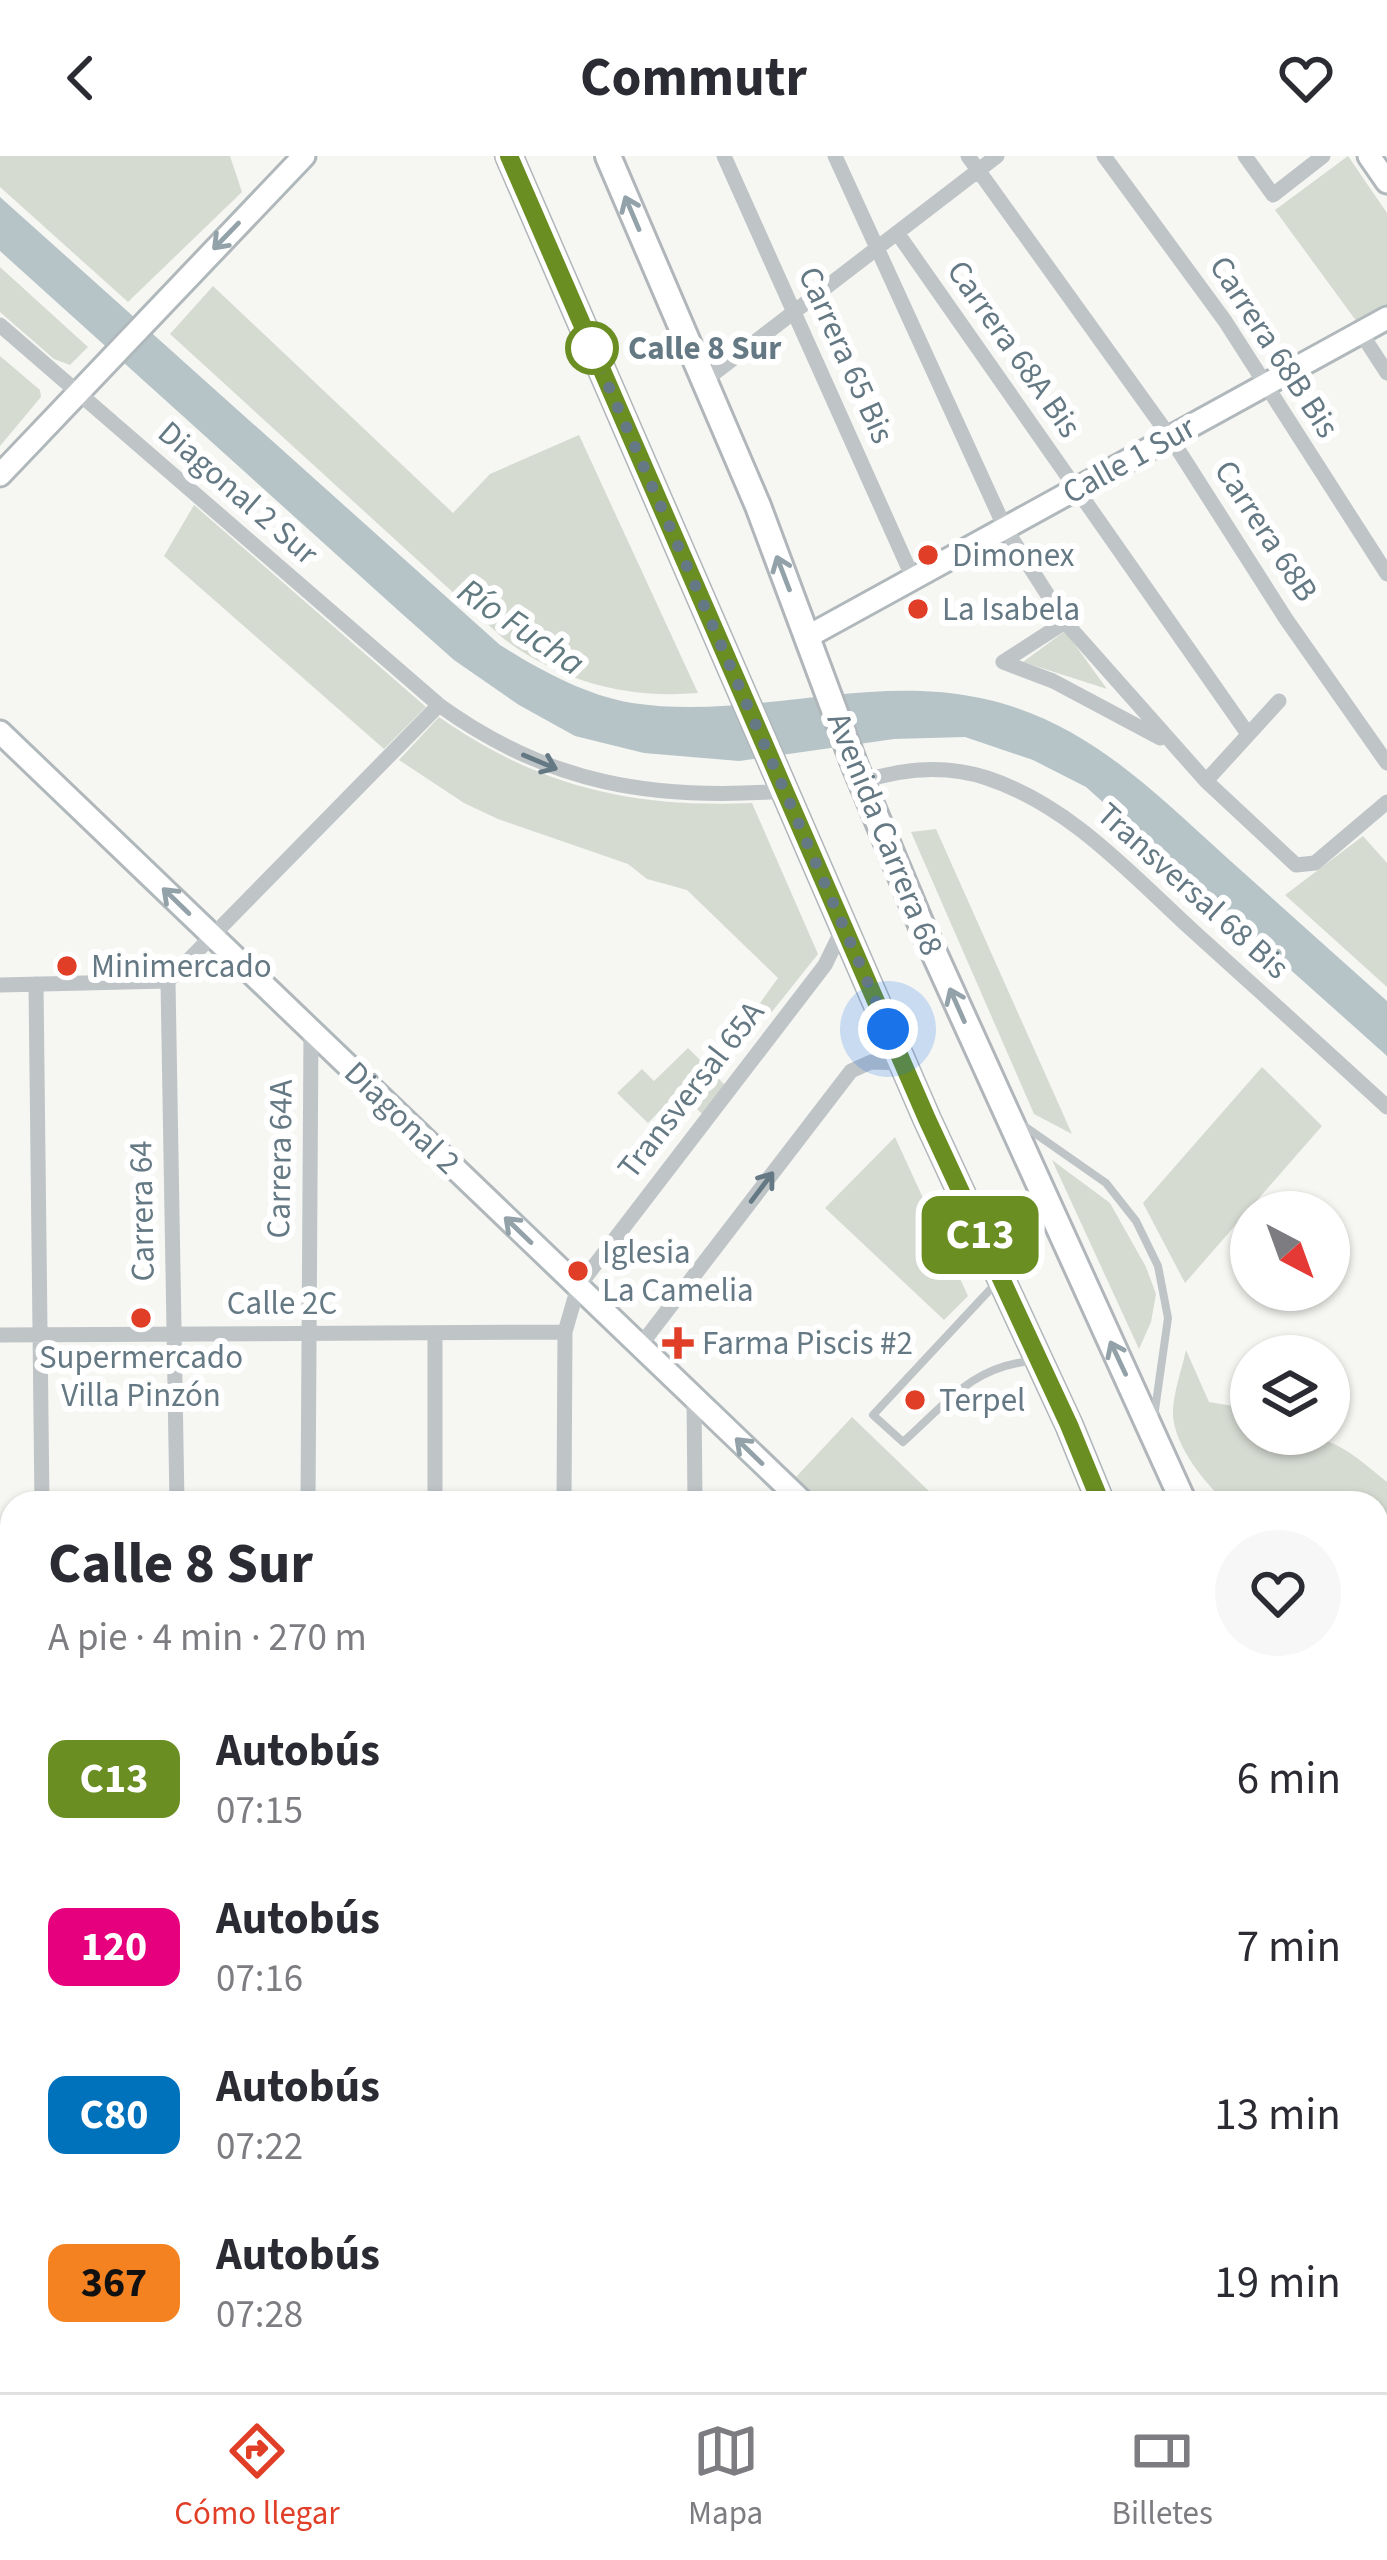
<!DOCTYPE html>
<html lang="es">
<meta charset="utf-8">
<style>
:root{--surface:#fff;--page:#f7f7f7;--text:#2b2b33;--muted:#7c7c81;--line:#e1e1e2;--accent:#e13e28}
body{margin:0;font-family:"Source Sans 3",sans-serif;background:var(--page);color:var(--text);height:100vh;display:flex;flex-direction:column;font-size:45px;white-space:nowrap}
*{box-sizing:border-box;margin:0}
p{font-size:39px;color:var(--muted)}
.icon{flex:none;width:66px;height:66px;fill:none;stroke:currentColor;stroke-width:2;stroke-linecap:round;stroke-linejoin:round}
.map{position:relative;flex:1;overflow:hidden}
.side{position:absolute;left:0px;top:1335px;width:1389px;height:903px;display:flex;flex-direction:column;background:var(--surface);border-radius:36px 36px 0 0;box-shadow:0 3px 9px #0004}
.side>*{flex:none}
.badge{padding:0 24px;border-radius:18px;font-size:42px;line-height:78px}
.needle{width:78px;rotate:139deg}
.tools{position:absolute;left:1230px;top:1035px;display:grid;gap:24px}
.tools a{display:grid;place-items:center;width:120px;height:120px;border-radius:50%;background:var(--surface);box-shadow:0 3px 9px #0004;font-size:60px}
.you{position:absolute;width:60px;height:60px;margin:-30px;border:9px solid #fff;border-radius:50%;background:#1a73e8;box-shadow:0 0 0 18px #1a73e833}
.map>.badge{position:absolute;translate:-50% -50%;box-shadow:0 0 0 6px #fff}
.round{display:grid;place-items:center;flex:none;width:126px;height:126px;border-radius:63px;background:var(--page)}
.summary{display:flex;align-items:center;justify-content:space-between;height:204px;padding:0 48px}
h1{font-size:57px;font-weight:700;line-height:90px}
ul{padding:0;list-style:none}
li{display:flex;align-items:center;gap:36px;height:168px;padding:0 48px}
li div{flex:1}
li b{display:block;font-size:45px}
li em{font-style:normal}
li .badge{min-width:132px;font-weight:700;text-align:center}
header{display:flex;justify-content:space-between;align-items:center;height:156px;padding:0 48px;background:var(--surface);font-size:54px;font-weight:700}
.dock{display:flex;justify-content:space-around;align-items:center;height:168px;border-top:3px solid var(--line);background:var(--surface);font-size:33px;color:var(--muted)}
.dock a{display:grid;justify-items:center;gap:6px}
.dock .on{color:var(--accent)}
.map>svg:first-child{display:block}
.green{fill:#d6dbd2}
.water{fill:#b6c4c7}
.lines{fill:none;stroke-linecap:round;stroke-linejoin:round}
.secondary-casing{stroke:#b1b8bb;stroke-width:27}
.primary-casing{stroke:#b0b6b9;stroke-width:30}
.lane{stroke:#bfc4c7;stroke-width:8}
.street{stroke:#bfc4c7;stroke-width:15}
.secondary{stroke:#fff;stroke-width:21}
.primary{stroke:#fff;stroke-width:24}
.oneway{stroke:#93a1a9}
.oneway2{stroke:#657984}
.line-casing{stroke:#fff;stroke-width:27}
.line{stroke:#6b8e23;stroke-width:18}
.walk{stroke:#657984;stroke-width:12;stroke-dasharray:0 21.6}
.stop-dot{fill:#fff;stroke:#6b8e23;stroke-width:6}
.poi-dot{fill:#e13e28;stroke:#fff;stroke-width:4.5}
.labels{text-anchor:middle;dominant-baseline:central;stroke-width:12;stroke-linejoin:round;paint-order:stroke}
.street-label{font-size:33px;fill:#657984;stroke:#fff}
.stop-label{font-size:33px;font-weight:bold;fill:#657984;stroke:#fff;text-anchor:start}
.poi-label{font-size:33px;fill:#657984;stroke:#fff;text-anchor:start}
.water-label{font-size:36px;font-style:italic;fill:#617b80;stroke:#fff}
</style>
<header><svg class="icon" aria-label="back" viewBox="0 0 24 24"><path d="M15 5l-7 7 7 7"/></svg>Commutr<svg class="icon" aria-label="heart" viewBox="0 0 24 24"><path d="M12 20l-8-8c-3-5 5-10 8-4 3-6 11-1 8 4z"/></svg></header>
<div class="map">
<svg width="1387" height="2236" viewBox="0 0 1387 2236">
<rect width="100%" height="100%" fill="#f6f6f3"/>
<path class="green" d="M0 0H230L242 36 128 146 0 31Z
M1348 0 1387 57V149L1357 166 1275 54Z
M0 111 88 191 70 209 54 203 0 156Z
M213 130 453 357 490 318 579 279 698 537C627 543 562 526 504 483L170 178Z
M0 200 40 234 41 241 0 290Z
M194 349 426 551 384 593 164 400Z
M1065 475 1107 533 1023 506Z
M439 561C539 631 631 652 752 647L818 798 771 857 760 847 778 822 687 734 647 723 628 708 498 663 464 647 399 604Z
M936 673 1072 978 1034 958 911 676Z
M1363 680 1387 707V831L1285 739Z
M688 892 732 936 708 964 679 935 648 967 617 937 642 913 654 925Z
M1262 911 1322 970 1185 1127 1143 1047Z
M895 981 968 1140 944 1164 825 1052Z
M1052 1004 1110 1047 1146 1111 1156 1138 1151 1166 1139 1193Z
M1186 1194 1209 1246 1251 1253V1278C1323 1278 1331 1279 1387 1326V1395L1377 1397V1347H1227C1205 1328 1175 1290 1173 1260 1172 1240 1182 1213 1186 1194Z
M852 1261 933 1339 926 1347H823L796 1321Z
M0 2040H12V2089L0 2088Z"/>
<path class="water" d="M0 41 500 489C540 514 585 539 632 547 750 565 867 516 985 543 1086 566 1151 633 1225 700 1279 748 1333 797 1387 845V900L1086 631 1033 604 965 581 894 583 739 605 644 597 575 580 519 549 454 504 400 456 0 95Z"/>
<g class="lines">
<defs>
<path id="secondary" d="M1369 0 1387 26
M0 319 304 0
M807 481 1387 162
M0 576 804 1347
M1377 1414 1387 1411
M1377 1482 1387 1478
M0 1483 12 1484
M1377 1499 1387 1495
M0 1558 12 1559
M863 2226 865 2236
M884 2226 886 2236"/>
<path id="primary" d="M509 0 927 963 1069 1269 1101 1347
M608 0 758 350 855 610 920 766 1184 1347
M1377 1828 1387 1857
M1377 2144 1387 2172"/>
</defs>
<use href="#secondary" class="secondary-casing"/>
<use href="#primary" class="primary-casing"/>
<path class="lane" d="M1020 967 1106 1027 1136 1065 1158 1110 1168 1162 1154 1261
M999 1124 873 1259 903 1286C946 1248 971 1211 1031 1205"/>
<path class="street" d="M724 0 913 422
M835 0 1005 372 1065 466 1206 625 1296 709 1315 707 1387 646
M968 0 1170 281 1286 463 1387 607
M1104 0 1225 165 1387 418
M1245 0 1273 39 1323 0
M898 78 1248 578
M0 169 439 549C548 628 653 645 785 635
M1361 177 1387 217
M704 225 997 0
M1003 506 1053 525 1160 582
M1003 506 1065 466
M1206 625 1279 545
M861 626C903 612 944 608 987 622 1069 649 1129 716 1191 773 1256 832 1322 891 1387 951
M36 828 42 1347
M0 829 168 825
M0 1179 565 1176
M640 1190 851 915 871 906 903 907
M694 1242 695 1347
M177 1347 168 825 439 549
M308 1347 311 875
M435 1347V1177
M564 1347 565 1176 578 1131 825 809 844 770
M1377 1745 1387 1738
M280 2226 282 2236
M428 2226 430 2236
M569 2226 571 2236
M713 2226 715 2236
M1036 2226 1038 2236
M1175 2226 1177 2236"/>
<use href="#secondary" class="secondary"/>
<use href="#primary" class="primary"/>
</g>
<defs><path id="oneway-shaft" d="M-6 0H5M1.5-3L5.5 0L1.5 3" fill="none" stroke-width="1.6" stroke-linecap="round" stroke-linejoin="round" transform="scale(3)"/></defs>
<g class="oneway">
<use href="#oneway-shaft" transform="translate(632 57) rotate(-113)"/>
<use href="#oneway-shaft" transform="translate(226 80) rotate(134)"/>
<use href="#oneway-shaft" transform="translate(783 417) rotate(-111)"/>
<use href="#oneway-shaft" transform="translate(176 745) rotate(-136)"/>
<use href="#oneway-shaft" transform="translate(957 849) rotate(-114)"/>
<use href="#oneway-shaft" transform="translate(518 1074) rotate(-136)"/>
<use href="#oneway-shaft" transform="translate(1118 1202) rotate(-115)"/>
<use href="#oneway-shaft" transform="translate(749 1295) rotate(-136)"/>
</g>
<g class="oneway2">
<use href="#oneway-shaft" transform="translate(540 606) rotate(23)"/>
<use href="#oneway-shaft" transform="translate(762 1031) rotate(-53)"/>
</g>
<g class="lines">
<defs>
<path id="line" d="M509 0 927 963 1069 1269 1101 1347"/>
</defs>
<use href="#line" class="line-casing"/>
<use href="#line" class="line"/>
<path class="walk" d="M592 192 888 873"/>
</g>
<circle class="stop-dot" cx="592" cy="192" r="24"/>
<g class="poi-dot">
<circle cx="928" cy="399" r="12"/>
<circle cx="918" cy="453" r="12"/>
<circle cx="67" cy="810" r="12"/>
<circle cx="578" cy="1115" r="12"/>
<circle cx="141" cy="1162" r="12"/>
<path d="M672 1169h12v12h12v12h-12v12h-12v-12h-12v-12h12z"/>
<circle cx="915" cy="1244" r="12"/>
</g>
<g class="labels">
<g class="street-label">
<text transform="translate(1274 191) rotate(57)">Carrera 68B Bis</text>
<text transform="translate(1014 193) rotate(55)">Carrera 68A Bis</text>
<text transform="translate(846 199) rotate(66)">Carrera 65 Bis</text>
<text transform="translate(1129 304) rotate(-29)">Calle 1 Sur</text>
<text transform="translate(238 337) rotate(41)">Diagonal 2 Sur</text>
<text transform="translate(1266 375) rotate(57)">Carrera 68B</text>
<text transform="translate(885 678) rotate(68)">Avenida Carrera 68</text>
<text transform="translate(1193 735) rotate(42)">Transversal 68 Bis</text>
<text transform="translate(691 934) rotate(-52)">Transversal 65A</text>
<text transform="translate(402 962) rotate(44)">Diagonal 2</text>
<text transform="translate(280 1003) rotate(-89)">Carrera 64A</text>
<text transform="translate(142 1055) rotate(-91)">Carrera 64</text>
<text x="282" y="1147">Calle 2C</text>
</g>
<g class="stop-label">
<text x="628" y="192">Calle 8 Sur</text>
</g>
<g class="poi-label">
<text x="952" y="399">Dimonex</text>
<text x="942" y="453">La Isabela</text>
<text x="91" y="810">Minimercado</text>
<text x="602" y="1096">Iglesia<tspan x="602" dy="38">La Camelia</tspan></text>
<text x="702" y="1187">Farma Piscis #2</text>
<text x="141" y="1201" text-anchor="middle">Supermercado<tspan x="141" dy="38">Villa Pinzón</tspan></text>
<text x="939" y="1244">Terpel</text>
</g>
<g class="water-label">
<text transform="translate(521 471) rotate(34)">Río Fucha</text>
</g>
</g>
</svg>
<div class="tools">
<a><svg class="needle" viewBox="-14 -14 28 28"><path d="M0-13l5 13h-10z" fill="#e53935"/><path d="M0 13l5-13h-10z" fill="#7c7c81"/></svg></a>
<a><svg class="icon" aria-label="layers" viewBox="0 0 24 24"><path d="M12 4l9 5-9 5-9-5zM3 14l9 5 9-5"/></svg></a>
</div>
<div class="you" style="left:888px;top:873px"></div>
<b class="badge" style="left:980px;top:1079px;background:#6b8e23;color:#fff">C13</b>
<section class="side">
<div class="summary"><div><h1>Calle 8 Sur</h1><p>A pie · 4 min · 270 m</p></div><a class="round"><svg class="icon" aria-label="heart" viewBox="0 0 24 24"><path d="M12 20l-8-8c-3-5 5-10 8-4 3-6 11-1 8 4z"/></svg></a></div>
<ul>
<li><span class="badge" style="background:#6b8e23;color:#fff">C13</span><div><b>Autobús</b><p>07:15</p></div><em>6 min</em></li>
<li><span class="badge" style="background:#e6007e;color:#fff">120</span><div><b>Autobús</b><p>07:16</p></div><em>7 min</em></li>
<li><span class="badge" style="background:#0072bc;color:#fff">C80</span><div><b>Autobús</b><p>07:22</p></div><em>13 min</em></li>
<li><span class="badge" style="background:#f58220;color:#111">367</span><div><b>Autobús</b><p>07:28</p></div><em>19 min</em></li>
</ul>
</section>
</div>
<nav class="dock">
<a class="on"><svg class="icon" aria-label="directions" viewBox="0 0 24 24"><path d="M12 3l9 9-9 9-9-9zM9 14v-3h6M13 9l2 2-2 2"/></svg>Cómo llegar</a>
<a><svg class="icon" aria-label="map" viewBox="0 0 24 24"><path d="M3 6l6-2 6 2 6-2v14l-6 2-6-2-6 2zM9 4v14M15 6v14"/></svg>Mapa</a>
<a><svg class="icon" aria-label="tickets" viewBox="0 0 24 24"><path d="M3 7h18v10H3zM15 7v10"/></svg>Billetes</a>
</nav>
